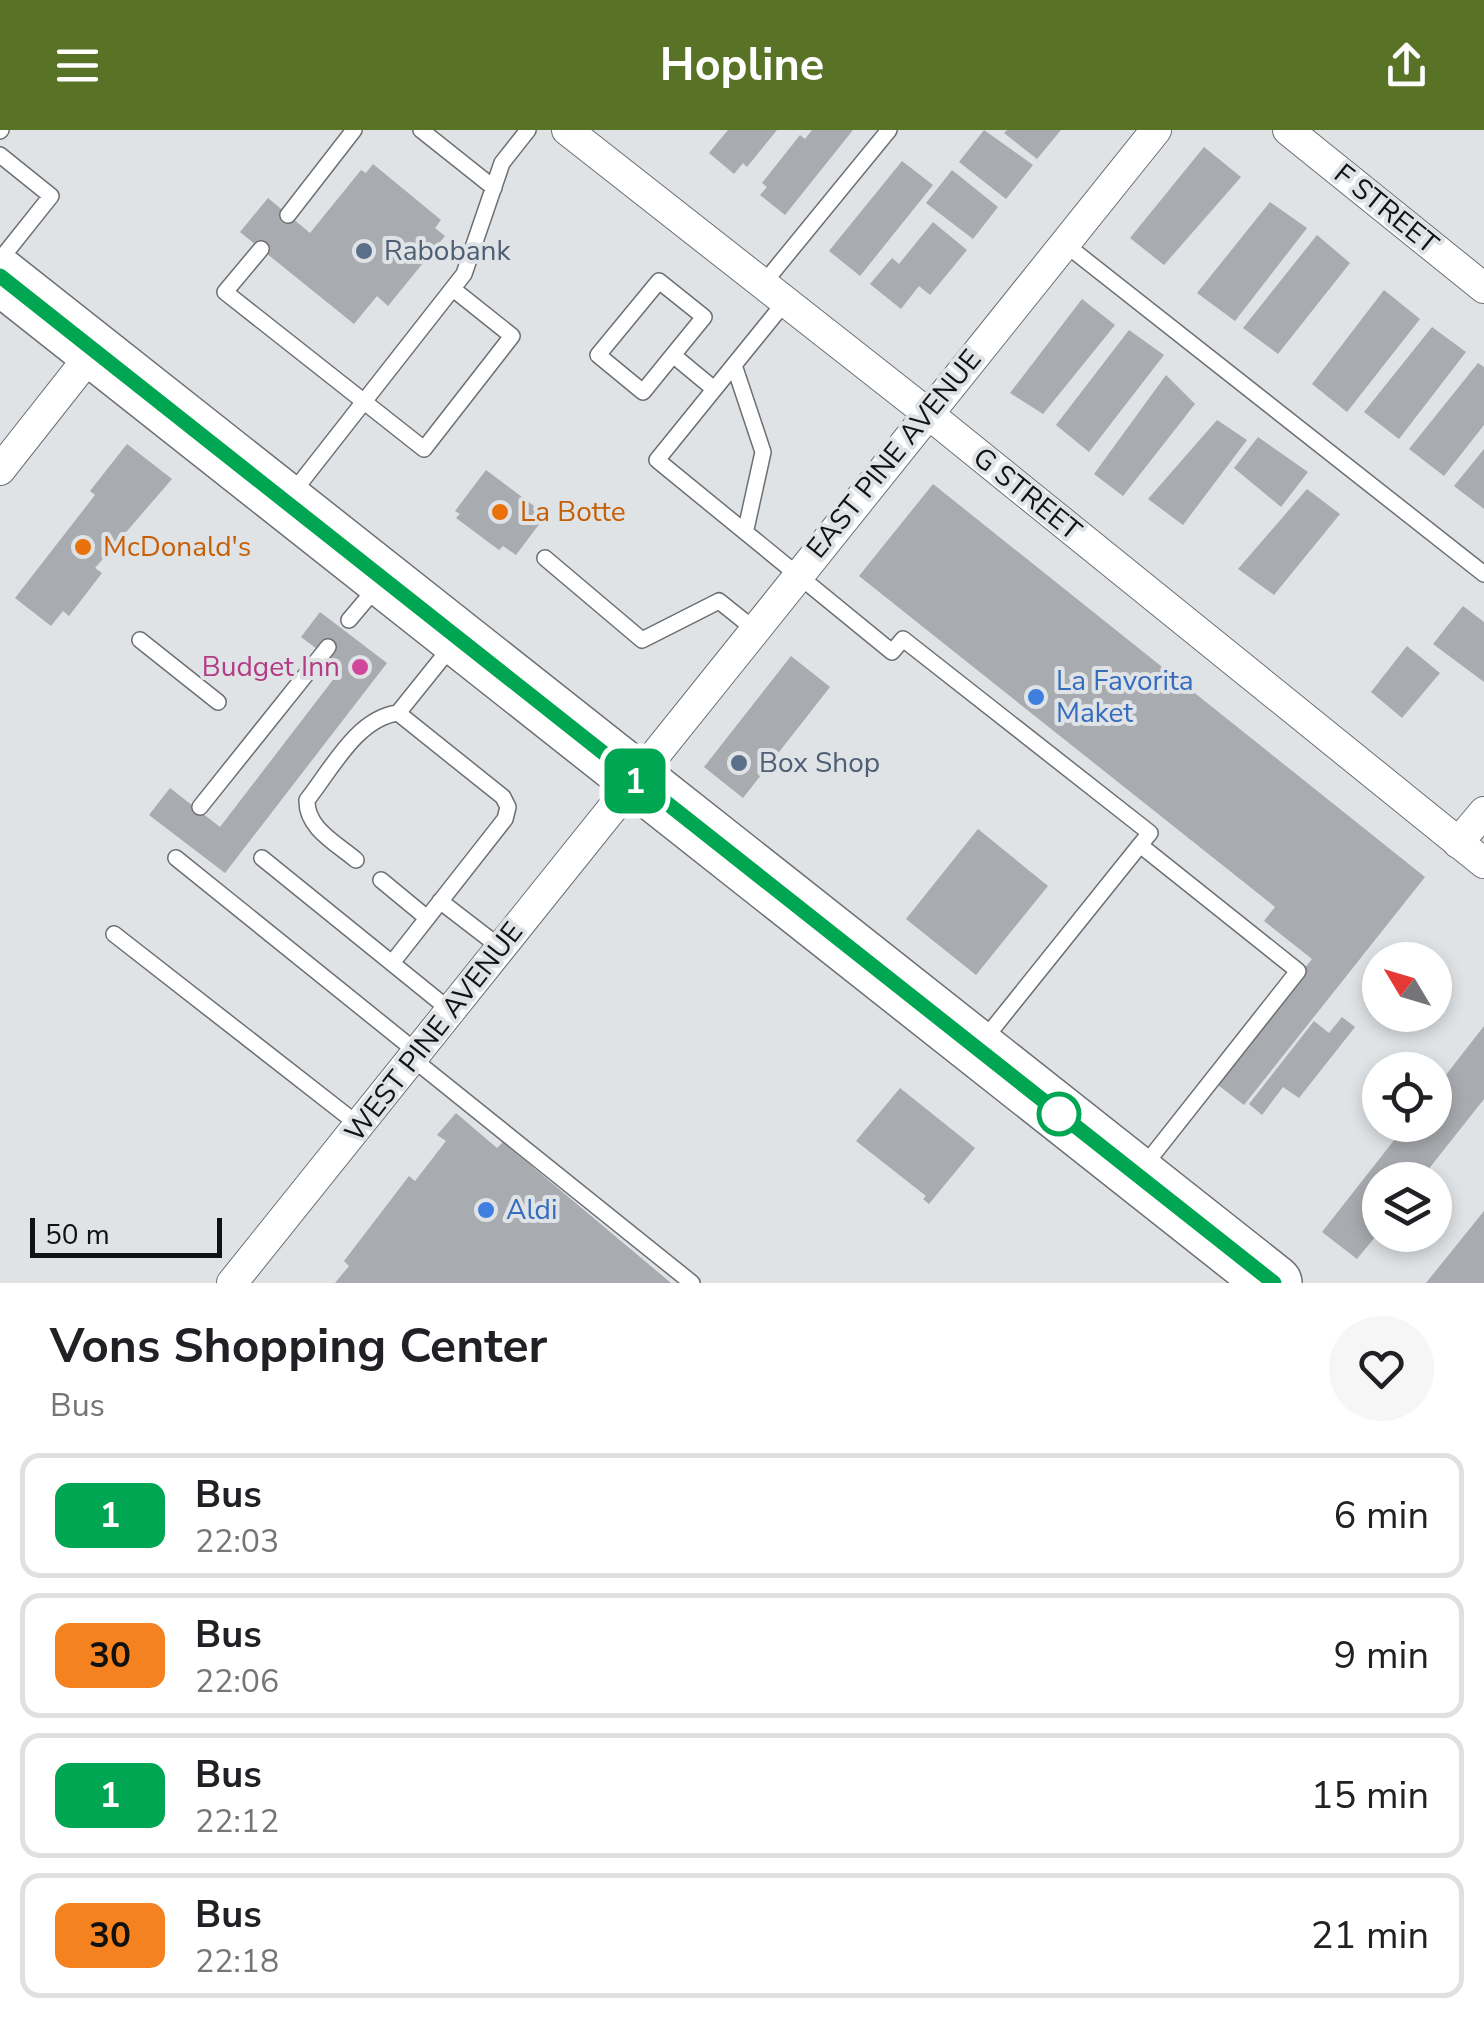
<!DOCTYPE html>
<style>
:root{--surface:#fff;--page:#f6f6f6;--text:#202124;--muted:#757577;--line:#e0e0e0;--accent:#597326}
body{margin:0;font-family:"Nunito Sans",sans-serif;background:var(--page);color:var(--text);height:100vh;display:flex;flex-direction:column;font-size:38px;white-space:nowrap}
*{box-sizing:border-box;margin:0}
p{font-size:32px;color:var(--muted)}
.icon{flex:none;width:55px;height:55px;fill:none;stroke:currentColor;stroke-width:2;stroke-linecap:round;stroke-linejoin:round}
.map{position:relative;height:1153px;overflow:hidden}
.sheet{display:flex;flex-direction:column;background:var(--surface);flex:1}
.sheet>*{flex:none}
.badge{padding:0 20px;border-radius:15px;font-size:35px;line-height:65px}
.needle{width:65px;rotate:308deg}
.buttons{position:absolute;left:1362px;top:812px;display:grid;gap:20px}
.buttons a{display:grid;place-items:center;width:90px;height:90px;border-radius:50%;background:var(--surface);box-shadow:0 5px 15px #0003;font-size:50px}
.scale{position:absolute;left:30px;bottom:25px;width:192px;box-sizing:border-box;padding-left:10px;border:5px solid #101213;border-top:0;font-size:28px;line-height:35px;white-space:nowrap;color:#101213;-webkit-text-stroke:8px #dfe3e6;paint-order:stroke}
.map>.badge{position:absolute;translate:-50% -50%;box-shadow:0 0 0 5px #fff}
.round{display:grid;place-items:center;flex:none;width:105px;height:105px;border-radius:52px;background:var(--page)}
.headline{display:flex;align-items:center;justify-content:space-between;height:170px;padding:0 50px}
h1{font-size:48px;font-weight:700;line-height:75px}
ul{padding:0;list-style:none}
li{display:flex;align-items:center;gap:30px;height:125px;margin:0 20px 15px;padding:0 30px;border:5px solid var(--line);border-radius:20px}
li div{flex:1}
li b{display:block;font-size:38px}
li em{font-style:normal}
li .badge{min-width:110px;font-weight:700;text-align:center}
header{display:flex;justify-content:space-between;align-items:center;height:130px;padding:0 50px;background:var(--accent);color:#fff;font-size:45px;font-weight:700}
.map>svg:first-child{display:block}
.building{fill:#a8abaf}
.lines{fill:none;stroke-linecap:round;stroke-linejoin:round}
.lane-casing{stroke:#6d6f73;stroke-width:18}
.street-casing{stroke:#6d6f73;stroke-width:32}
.highway-casing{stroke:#6d6f73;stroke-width:58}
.lane{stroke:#fff;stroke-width:15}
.street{stroke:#fff;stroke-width:30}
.highway{stroke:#fff;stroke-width:55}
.line-casing{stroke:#fff;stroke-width:22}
.line{stroke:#00a651;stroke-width:15}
.service-dot{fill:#5c6f8a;stroke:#dfe3e6;stroke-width:4}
.food-dot{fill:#e8710a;stroke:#dfe3e6;stroke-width:4}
.hotel-dot{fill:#d1479c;stroke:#dfe3e6;stroke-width:4}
.shop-dot{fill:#3f7fe0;stroke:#dfe3e6;stroke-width:4}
.stop-dot{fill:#fff;stroke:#00a651;stroke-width:5}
.labels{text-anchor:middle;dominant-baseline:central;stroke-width:8;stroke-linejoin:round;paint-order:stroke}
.street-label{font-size:28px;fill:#101213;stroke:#dfe3e6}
.service-label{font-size:28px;fill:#4e5e75;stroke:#dfe3e6;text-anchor:start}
.food-label{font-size:28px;fill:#c56008;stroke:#dfe3e6;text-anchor:start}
.hotel-label{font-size:28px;fill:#b23c85;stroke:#dfe3e6;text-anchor:end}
.shop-label{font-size:28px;fill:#366cbe;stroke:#dfe3e6;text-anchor:start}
</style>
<header><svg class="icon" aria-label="menu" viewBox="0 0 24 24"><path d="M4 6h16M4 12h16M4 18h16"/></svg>Hopline<svg class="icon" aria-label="share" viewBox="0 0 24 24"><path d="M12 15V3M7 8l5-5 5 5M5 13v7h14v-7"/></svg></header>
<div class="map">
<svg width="1484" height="1153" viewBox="0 0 1484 1153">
<rect width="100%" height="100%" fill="#dfe3e6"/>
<path class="building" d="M728 0H777L747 37 743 33 734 44 709 23Z
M812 0H853L785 85 760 65 767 57 762 53 800 5 805 9Z
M984 0 1033 35 1006 69 959 32Z
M1007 0H1061L1037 29 1004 3Z
M1204 17 1241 47 1164 135 1130 108Z
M902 31 933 55 860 146 829 121Z
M373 34 441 90 435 98 445 106 388 176 377 166 354 194 240 102 268 68 310 103 361 40 366 43Z
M952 40 998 77 973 109 926 73Z
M1270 72 1307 98 1235 191 1197 163Z
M933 92 967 120 930 165 919 156 901 179 870 154 892 128 899 134Z
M1317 105 1350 133 1278 224 1243 198Z
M1384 160 1420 189 1347 282 1312 254Z
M1082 169 1115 195 1043 284 1010 263Z
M1432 197 1466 222 1399 309 1364 282Z
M1129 200 1164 225 1089 322 1056 295Z
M1478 233 1484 237V295L1444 346 1409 319Z
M1166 245 1195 274 1123 366 1094 344Z
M1217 290 1247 310 1183 395 1148 369Z
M1258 307 1308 342 1281 377 1234 338Z
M127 314 172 349 95 438 102 443 69 486 63 481 51 496 15 468 95 365 90 361Z
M1484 319V379L1454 356Z
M486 340 546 385 516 425 503 416 499 420 456 388 460 384 455 381Z
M933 354 1425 747 1244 975 1214 952 1312 829 1264 791 1275 777 859 446Z
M1307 359 1340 384 1274 465 1238 439Z
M1463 476 1484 492V552L1433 514Z
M320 482 387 533 225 743 149 685 170 658 220 697 342 538 301 507Z
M1407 516 1440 543 1402 588 1371 562Z
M791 526 830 557 743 668 704 637Z
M978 699 1048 756 976 845 906 789Z
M1342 887 1355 897 1299 968 1283 957 1262 985 1249 974 1314 891 1329 903Z
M1484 896V969L1420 1050H1380V1101L1357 1129 1322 1102 1406 995H1435V959Z
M900 958 975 1018 929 1074 923 1069 926 1066 856 1011Z
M456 983 497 1018 503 1012 671 1153H335L349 1136 344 1131 409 1046 415 1051 446 1011 437 1005Z
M1484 1081V1153H1426Z"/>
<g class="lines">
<defs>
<path id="lane" d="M421 0 494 58
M0 1 1 0
M0 25 51 66 0 130
M288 85 354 0
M1065 114 1484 444
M261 119 225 162 424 319 512 206 453 159
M763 154 889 0
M785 172 657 330 892 522 903 509 1150 703 1140 715 1298 841 1144 1036
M673 225 704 187 659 151 598 225 643 262 673 225 714 259
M734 235 763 322 746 399
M290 366 464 144 502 33 528 0
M545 428 642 510 719 471 754 499
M349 490 376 458
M140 510 218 572
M200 677 328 517
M176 728 418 923
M262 728 451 881
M356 730C336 713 306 698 307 670 331 640 357 588 398 583
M381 750 427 788
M440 771 501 818
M114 804 360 996
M392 833 505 689 508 677 503 667 398 583 451 517
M982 912 1140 715
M413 929 692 1153"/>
<path id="street" d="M567 0 926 282 1484 733
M1288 0 1484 158
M0 340 93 222
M1458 713 1484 682
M232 1153 1156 0"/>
<path id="highway" d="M0 146 1274 1153"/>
</defs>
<use href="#lane" class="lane-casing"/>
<use href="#street" class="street-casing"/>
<use href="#highway" class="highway-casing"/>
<use href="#lane" class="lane"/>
<use href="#street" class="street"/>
<use href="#highway" class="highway"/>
</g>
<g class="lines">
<defs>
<path id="line" d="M0 146 1274 1153"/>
</defs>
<use href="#line" class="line-casing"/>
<use href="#line" class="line"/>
</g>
<g class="service-dot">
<circle cx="364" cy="121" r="10"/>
<circle cx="739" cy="633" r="10"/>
</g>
<g class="food-dot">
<circle cx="500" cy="382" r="10"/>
<circle cx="83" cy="417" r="10"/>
</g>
<circle class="hotel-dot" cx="360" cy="537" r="10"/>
<g class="shop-dot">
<circle cx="1036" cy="567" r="10"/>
<circle cx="486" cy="1080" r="10"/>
</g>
<circle class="stop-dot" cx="1059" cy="984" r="20"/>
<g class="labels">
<g class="street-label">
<text transform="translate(1386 79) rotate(39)">F STREET</text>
<text transform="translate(894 324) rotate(-51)">EAST PINE AVENUE</text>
<text transform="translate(1027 364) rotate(39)">G STREET</text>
<text transform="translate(434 902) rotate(-52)">WEST PINE AVENUE</text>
</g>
<g class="service-label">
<text x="384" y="121">Rabobank</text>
<text x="759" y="633">Box Shop</text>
</g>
<g class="food-label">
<text x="520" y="382">La Botte</text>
<text x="103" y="417">McDonald's</text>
</g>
<g class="hotel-label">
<text x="340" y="537">Budget Inn</text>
</g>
<g class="shop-label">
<text x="1056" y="551">La Favorita<tspan x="1056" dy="32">Maket</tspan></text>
<text x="506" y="1080">Aldi</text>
</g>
</g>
</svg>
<div class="buttons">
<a><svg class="needle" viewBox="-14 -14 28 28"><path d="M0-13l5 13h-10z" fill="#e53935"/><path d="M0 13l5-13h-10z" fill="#757577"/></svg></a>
<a><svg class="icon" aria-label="locate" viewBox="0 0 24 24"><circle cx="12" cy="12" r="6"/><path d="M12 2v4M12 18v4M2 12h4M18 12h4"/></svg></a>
<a><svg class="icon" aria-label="layers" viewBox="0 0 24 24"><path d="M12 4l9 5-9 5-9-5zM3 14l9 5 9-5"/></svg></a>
</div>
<div class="scale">50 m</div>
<b class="badge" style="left:635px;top:651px;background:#00a651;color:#fff">1</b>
</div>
<section class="sheet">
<div class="headline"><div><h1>Vons Shopping Center</h1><p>Bus</p></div><a class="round"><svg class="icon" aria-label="heart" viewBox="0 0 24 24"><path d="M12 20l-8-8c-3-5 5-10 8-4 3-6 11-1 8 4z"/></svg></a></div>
<ul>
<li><span class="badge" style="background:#00a651;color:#fff">1</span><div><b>Bus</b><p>22:03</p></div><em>6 min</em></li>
<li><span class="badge" style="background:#f58220;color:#111">30</span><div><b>Bus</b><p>22:06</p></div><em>9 min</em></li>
<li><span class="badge" style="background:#00a651;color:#fff">1</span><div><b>Bus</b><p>22:12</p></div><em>15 min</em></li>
<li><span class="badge" style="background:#f58220;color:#111">30</span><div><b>Bus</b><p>22:18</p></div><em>21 min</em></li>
</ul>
</section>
